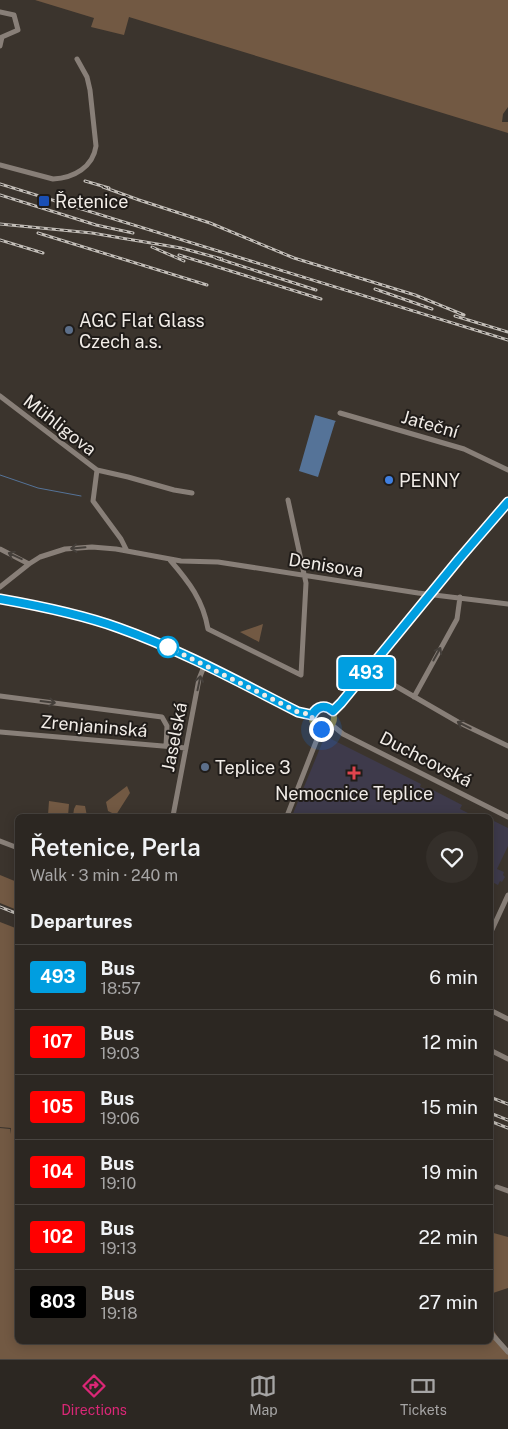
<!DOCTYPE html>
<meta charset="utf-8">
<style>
:root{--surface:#2c2722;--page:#342f2a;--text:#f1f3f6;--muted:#a6a5a5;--line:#484440;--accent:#db2777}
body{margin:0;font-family:"Public Sans",sans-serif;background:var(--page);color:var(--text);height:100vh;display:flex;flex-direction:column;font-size:19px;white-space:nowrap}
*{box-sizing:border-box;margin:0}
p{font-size:16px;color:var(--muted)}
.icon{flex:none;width:28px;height:28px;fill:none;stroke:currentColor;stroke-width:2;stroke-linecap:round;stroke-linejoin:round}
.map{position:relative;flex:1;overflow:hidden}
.panel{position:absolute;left:15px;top:814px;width:478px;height:530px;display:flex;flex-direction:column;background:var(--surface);border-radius:8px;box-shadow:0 2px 12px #0003,0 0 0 1px var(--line)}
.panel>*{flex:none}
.badge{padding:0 10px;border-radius:4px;font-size:18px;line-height:32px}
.you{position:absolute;width:25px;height:25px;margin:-12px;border:4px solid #fff;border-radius:50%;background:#1a73e8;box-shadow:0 0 0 8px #1a73e833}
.map>.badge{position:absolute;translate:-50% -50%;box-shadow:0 0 0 2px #fff}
h2{padding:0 15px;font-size:19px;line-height:45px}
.round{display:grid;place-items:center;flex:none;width:52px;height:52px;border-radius:26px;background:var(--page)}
.summary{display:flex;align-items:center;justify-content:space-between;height:85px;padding:0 15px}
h1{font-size:24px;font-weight:600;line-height:38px}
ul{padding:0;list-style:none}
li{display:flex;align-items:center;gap:15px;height:65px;padding:0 15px;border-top:1px solid var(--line)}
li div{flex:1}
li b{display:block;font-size:19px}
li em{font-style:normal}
li .badge{min-width:55px;font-weight:700;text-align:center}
.dock{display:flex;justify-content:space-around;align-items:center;height:70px;border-top:1px solid var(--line);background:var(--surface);font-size:14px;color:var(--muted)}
.dock a{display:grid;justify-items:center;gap:2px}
.dock .current{color:var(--accent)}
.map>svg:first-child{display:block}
.medical{fill:#3e3a4b}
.green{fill:#725943}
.water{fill:#557398}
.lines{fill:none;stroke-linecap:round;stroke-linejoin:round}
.stream{stroke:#557398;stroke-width:1}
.minor{stroke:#887f78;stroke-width:5}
.major{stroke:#988233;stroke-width:6}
.rail-casing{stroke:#c2bdb7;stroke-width:3}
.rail{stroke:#201c19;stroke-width:1;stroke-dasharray:4;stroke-linecap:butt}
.oneway{stroke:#443f3a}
.line-casing{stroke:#fff;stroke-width:11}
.line{stroke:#009ee0;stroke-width:8}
.walk{stroke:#f1ece7;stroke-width:5;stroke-dasharray:0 9}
.transit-dot{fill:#1a4fb4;stroke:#201c19;stroke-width:2}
.service-dot{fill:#5c6f8a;stroke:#201c19;stroke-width:2}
.shop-dot{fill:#3f7fe0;stroke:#201c19;stroke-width:2}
.stop-dot{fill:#fff;stroke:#009ee0;stroke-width:2.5}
.health-dot{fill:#e0444e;stroke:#201c19;stroke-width:2}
.labels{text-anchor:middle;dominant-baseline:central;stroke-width:4;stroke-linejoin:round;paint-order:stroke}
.poi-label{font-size:18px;fill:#f1ece7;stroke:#201c19;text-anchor:start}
.street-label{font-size:18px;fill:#f1ece7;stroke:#201c19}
</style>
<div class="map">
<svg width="508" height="1359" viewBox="0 0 508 1359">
<rect width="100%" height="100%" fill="#3b342d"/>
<path class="medical" d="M325 736 421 784 420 787 432 792 433 790 462 805 460 809 472 815 471 816H292Z
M490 819 508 828V846L497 869 504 872 503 875 505 877 502 882 500 881 498 885 490 881Z"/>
<path class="green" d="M35 0H508V107L503 114 502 122H508V133L129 17 124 35 91 27 94 18Z
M263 624 259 642 240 632Z
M127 786 130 793 116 815 108 811 106 802Z
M49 801 69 804 68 816 48 815Z
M76 805 85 806 87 816H73L74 809Z
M0 875 17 882V910L0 903Z
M0 922 18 929V1341H490V1325L500 1340 508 1349V1359H0V1128L10 1129V1134L11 1128 0 1127Z
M490 1232 508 1237V1288L490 1294Z"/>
<path class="water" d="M315 415 336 421 335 422 318 477 299 471Z"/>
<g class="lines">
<path class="stream" d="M0 475 38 488 81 496"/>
<path class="minor" d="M0 12 14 15 18 30 2 37
M0 46 2 37
M0 165 53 179C74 178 93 167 96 146L90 90 87 77 77 59
M0 396 97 470 128 477 174 490 192 493
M340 413 464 449 508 470
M97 470 93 501 121 539 127 551
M0 549 29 564
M170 560C189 582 203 600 208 629L301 675 306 583 288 500
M0 587 29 564 40 557 65 549 92 547 116 549 181 561 218 562 418 593 508 604
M368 670 458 722 508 746
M0 696 162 717 167 726 166 746
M414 697 457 619 460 597
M332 725 343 734 508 817
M0 732 186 748
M173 816 199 679 205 664
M287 816 321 729
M0 841 18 848
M490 934 508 895
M490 1010 508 1019
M490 1050 508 1059
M497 1187 508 1191
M490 1332 508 1352"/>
<path class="major" d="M0 599C46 607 92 618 136 634 192 656 245 685 298 712L312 715
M312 718a11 11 0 1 1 22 0a11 11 0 1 1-22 0Z
M333 711 348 694 459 559 508 502"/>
<defs>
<path id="rail" d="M85 181 109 188
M0 184 508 340
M103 187 139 200 210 223 294 258 415 295 464 315
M0 195 96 225 133 233
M0 224 92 233 121 238 181 248 222 259
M38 233 207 285
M0 240 43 253
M152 247 184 261
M179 255 321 299
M216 258 316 290
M375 289 432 309
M455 316 508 332
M0 907 18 914
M490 1097 508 1104
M490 1113 508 1120
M490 1121 508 1128"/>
</defs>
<use href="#rail" class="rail-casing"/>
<use href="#rail" class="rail"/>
</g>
<defs><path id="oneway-shaft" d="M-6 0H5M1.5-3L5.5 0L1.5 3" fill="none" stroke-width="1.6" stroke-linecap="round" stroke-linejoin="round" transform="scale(1.25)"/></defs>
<g class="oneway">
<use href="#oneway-shaft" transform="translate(78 548) rotate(175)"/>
<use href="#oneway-shaft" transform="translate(15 556) rotate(-155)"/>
<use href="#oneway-shaft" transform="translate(437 654) rotate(-61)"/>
<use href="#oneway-shaft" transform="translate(199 683) rotate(-78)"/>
<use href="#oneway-shaft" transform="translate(48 702) rotate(7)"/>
<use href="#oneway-shaft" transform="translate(464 725) rotate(-154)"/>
</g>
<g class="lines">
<defs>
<path id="line" d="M0 599C40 606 80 614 119 628 181 650 239 682 298 712L312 715C317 706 325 704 333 711L341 703 459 559 508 502"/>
</defs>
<use href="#line" class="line-casing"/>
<use href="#line" class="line"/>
<path class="walk" d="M168 647 298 712 312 715C312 722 315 727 321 729"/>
</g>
<rect class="transit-dot" x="38" y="195" width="12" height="12" rx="2.5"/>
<g class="service-dot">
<circle cx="69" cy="330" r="5"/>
<circle cx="205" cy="767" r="5"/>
</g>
<circle class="shop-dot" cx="389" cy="480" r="5"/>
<circle class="stop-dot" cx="168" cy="647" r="10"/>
<path class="health-dot" d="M351.5 765.5h5v5h5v5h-5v5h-5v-5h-5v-5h5z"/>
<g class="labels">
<g class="poi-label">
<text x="55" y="201">Řetenice</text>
<text x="79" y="320">AGC Flat Glass<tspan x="79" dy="21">Czech a.s.</tspan></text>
<text x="399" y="480">PENNY</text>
<text x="215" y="767">Teplice 3</text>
<text x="354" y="793" text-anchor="middle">Nemocnice Teplice</text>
</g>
<g class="street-label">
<text transform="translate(430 424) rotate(16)">Jateční</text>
<text transform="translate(60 425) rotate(38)">Mühligova</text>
<text transform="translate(326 565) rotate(9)">Denisova</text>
<text transform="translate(94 726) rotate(5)">Zrenjaninská</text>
<text transform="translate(174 737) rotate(-79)">Jaselská</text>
<text transform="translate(426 759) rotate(27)">Duchcovská</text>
</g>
</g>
</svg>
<div class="you" style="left:321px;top:729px"></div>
<b class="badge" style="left:366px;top:673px;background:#009ee0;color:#fff">493</b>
<section class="panel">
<div class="summary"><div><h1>Řetenice, Perla</h1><p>Walk · 3 min · 240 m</p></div><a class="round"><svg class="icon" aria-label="heart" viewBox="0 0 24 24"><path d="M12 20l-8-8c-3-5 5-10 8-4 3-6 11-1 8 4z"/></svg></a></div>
<h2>Departures</h2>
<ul>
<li><span class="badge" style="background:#009ee0;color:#fff">493</span><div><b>Bus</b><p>18:57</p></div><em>6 min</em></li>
<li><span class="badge" style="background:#f00;color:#fff">107</span><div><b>Bus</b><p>19:03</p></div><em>12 min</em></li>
<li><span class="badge" style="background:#f00;color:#fff">105</span><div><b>Bus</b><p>19:06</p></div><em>15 min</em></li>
<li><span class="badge" style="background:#f00;color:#fff">104</span><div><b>Bus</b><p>19:10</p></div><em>19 min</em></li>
<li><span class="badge" style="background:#f00;color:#fff">102</span><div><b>Bus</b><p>19:13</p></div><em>22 min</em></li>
<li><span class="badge" style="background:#000;color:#fff">803</span><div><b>Bus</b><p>19:18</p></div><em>27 min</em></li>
</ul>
</section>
</div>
<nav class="dock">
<a class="current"><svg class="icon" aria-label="directions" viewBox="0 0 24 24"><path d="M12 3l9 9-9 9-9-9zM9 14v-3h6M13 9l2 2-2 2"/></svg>Directions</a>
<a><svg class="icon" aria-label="map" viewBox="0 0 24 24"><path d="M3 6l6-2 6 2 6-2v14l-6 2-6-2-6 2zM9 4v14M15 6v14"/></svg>Map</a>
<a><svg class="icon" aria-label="tickets" viewBox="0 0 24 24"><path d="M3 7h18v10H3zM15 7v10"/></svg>Tickets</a>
</nav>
